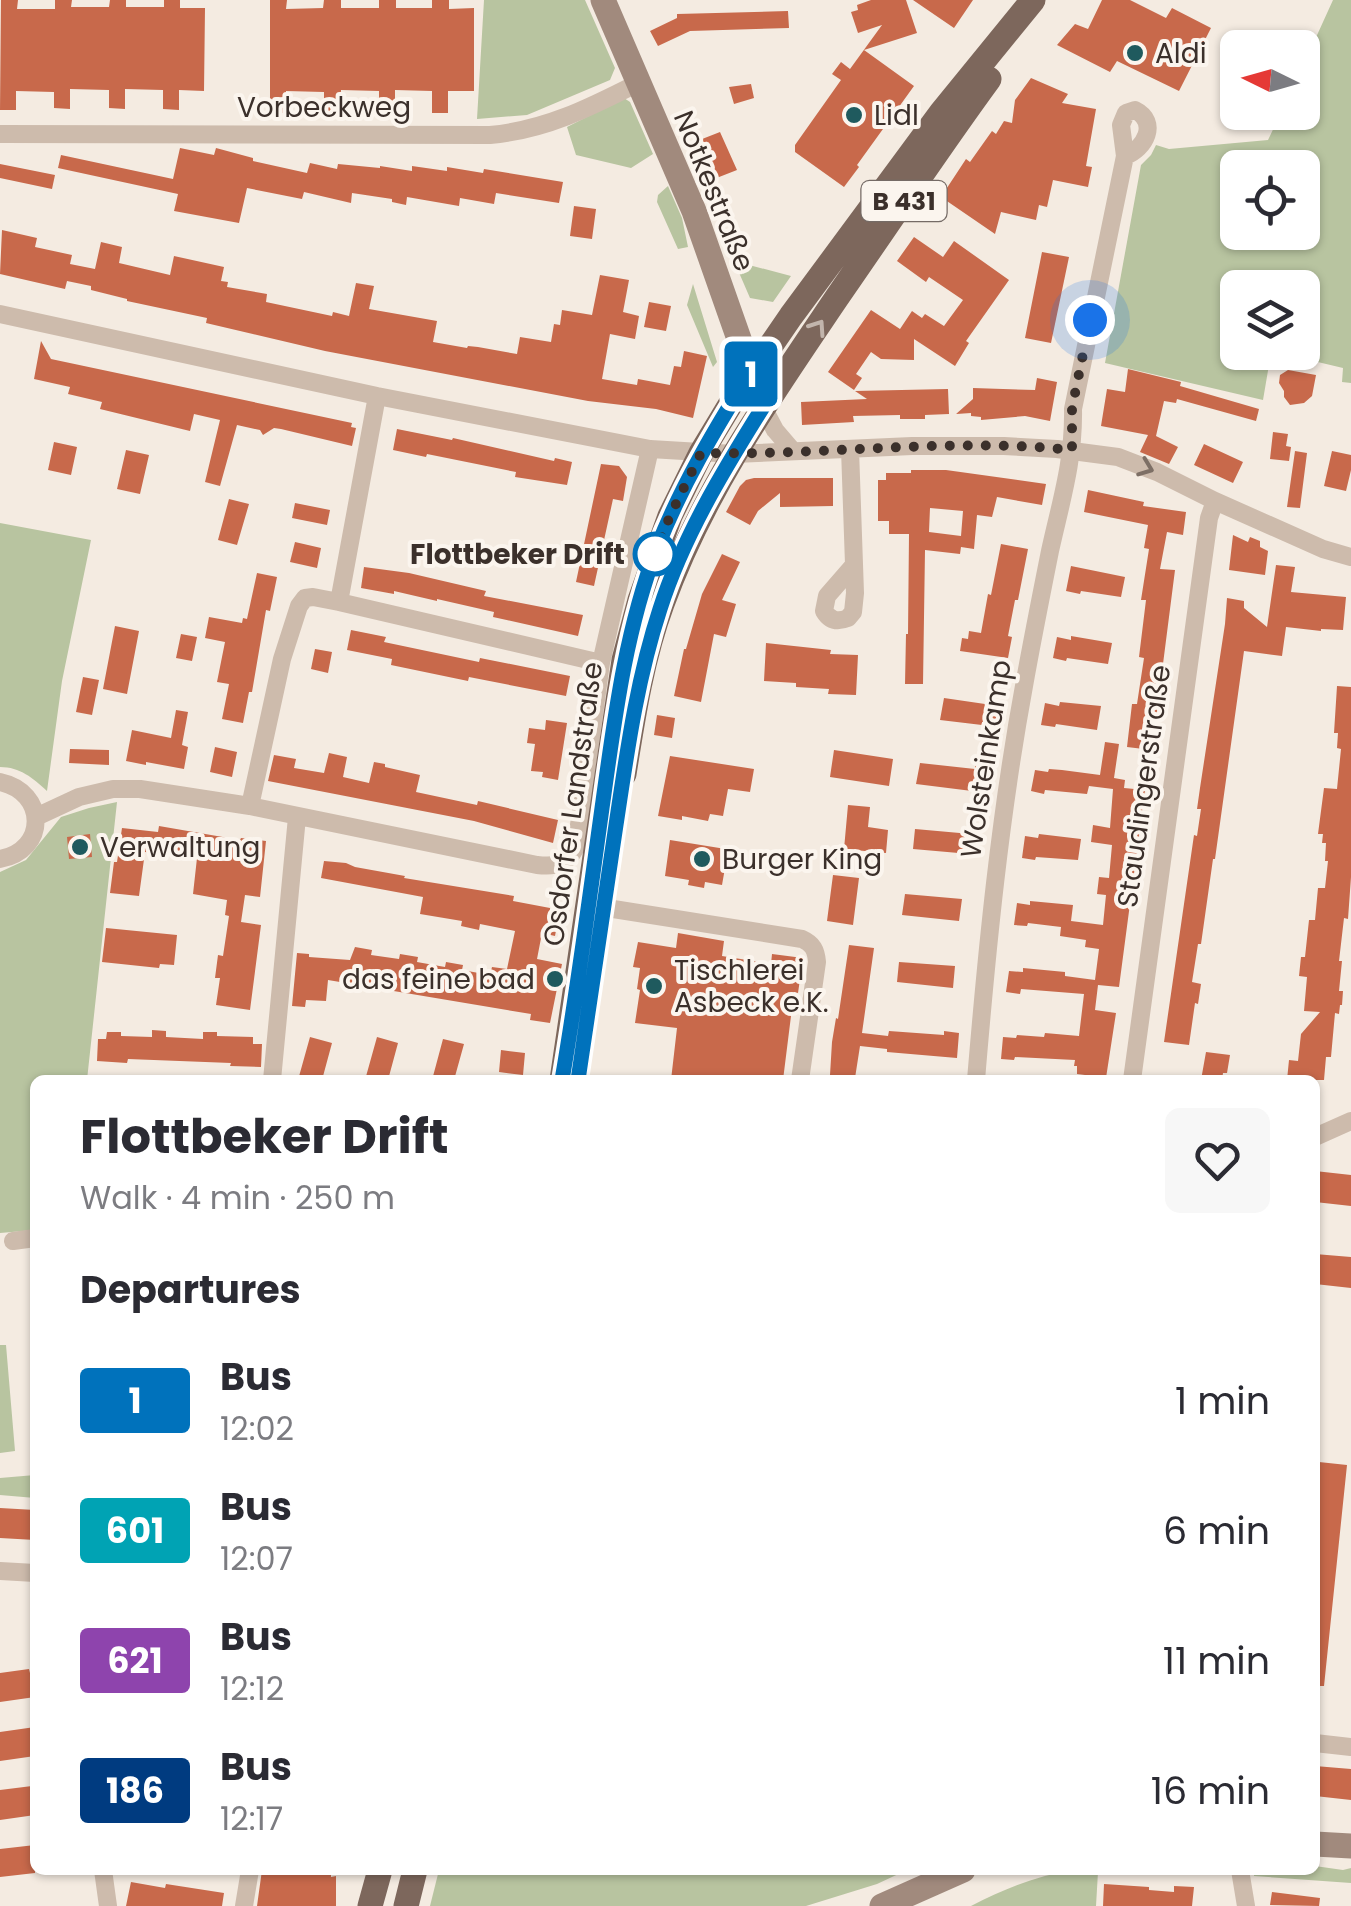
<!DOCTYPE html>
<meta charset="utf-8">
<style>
:root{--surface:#fff;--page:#f7f7f7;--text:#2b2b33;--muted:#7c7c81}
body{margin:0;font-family:Poppins,sans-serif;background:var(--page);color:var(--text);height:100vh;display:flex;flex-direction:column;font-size:38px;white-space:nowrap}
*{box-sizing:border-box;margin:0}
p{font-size:32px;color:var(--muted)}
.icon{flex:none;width:55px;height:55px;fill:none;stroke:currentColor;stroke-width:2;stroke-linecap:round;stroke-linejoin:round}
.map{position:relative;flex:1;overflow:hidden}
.sheet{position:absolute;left:30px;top:1075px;width:1290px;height:800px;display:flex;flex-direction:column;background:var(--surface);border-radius:15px;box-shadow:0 2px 8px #0004}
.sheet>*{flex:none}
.badge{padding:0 20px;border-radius:8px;font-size:35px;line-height:65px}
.needle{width:65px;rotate:275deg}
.tools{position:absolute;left:1220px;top:30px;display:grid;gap:20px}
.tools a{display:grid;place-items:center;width:100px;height:100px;border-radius:15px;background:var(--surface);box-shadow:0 2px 8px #0004;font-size:50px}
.you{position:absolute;width:50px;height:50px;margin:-25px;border:8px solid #fff;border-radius:50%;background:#1a73e8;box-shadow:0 0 0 15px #1a73e833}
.map>.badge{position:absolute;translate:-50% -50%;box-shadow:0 0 0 5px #fff}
h2{padding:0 50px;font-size:38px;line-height:90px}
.round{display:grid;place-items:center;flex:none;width:105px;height:105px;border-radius:15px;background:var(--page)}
.headline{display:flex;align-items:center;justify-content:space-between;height:170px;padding:0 50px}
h1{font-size:48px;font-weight:700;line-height:75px}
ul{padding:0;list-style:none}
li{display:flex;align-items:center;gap:30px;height:130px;padding:0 50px}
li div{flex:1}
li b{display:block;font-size:38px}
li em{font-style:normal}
li .badge{min-width:110px;font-weight:700;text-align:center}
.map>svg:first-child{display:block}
.green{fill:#b8c4a0;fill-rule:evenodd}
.building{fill:#c8694b;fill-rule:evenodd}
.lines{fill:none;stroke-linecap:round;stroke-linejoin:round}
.street{stroke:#cdbbac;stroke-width:18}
.secondary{stroke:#a18a7d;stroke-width:25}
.primary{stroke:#7d675c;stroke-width:25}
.oneway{stroke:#c2b5ac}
.oneway2{stroke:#7d6f65}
.line-casing{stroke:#fff;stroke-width:22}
.line{stroke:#0072bc;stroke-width:15}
.walk{stroke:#3b302b;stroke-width:10;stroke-dasharray:0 18}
.poi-dot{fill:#1f5a5e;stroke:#fbf5ee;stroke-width:4}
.stop-dot{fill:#fff;stroke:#0072bc;stroke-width:5}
.labels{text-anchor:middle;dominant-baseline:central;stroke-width:8;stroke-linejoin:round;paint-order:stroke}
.shield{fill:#fbf5ee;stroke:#756b66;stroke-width:2.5}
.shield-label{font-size:25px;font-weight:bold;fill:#3b302b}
.poi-label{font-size:28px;fill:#3b302b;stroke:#fbf5ee;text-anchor:start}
.street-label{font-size:28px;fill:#3b302b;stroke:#fbf5ee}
.stop-label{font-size:28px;font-weight:bold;fill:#3b302b;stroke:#fbf5ee;text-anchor:end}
</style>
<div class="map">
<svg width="1351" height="1906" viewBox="0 0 1351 1906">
<rect width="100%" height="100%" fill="#f4ebe1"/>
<path class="green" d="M484 0H585L615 68 610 80 527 115 477 119Z
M1333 0H1351V383L1342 382 1343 368 1280 353 1302 352V288H1238V352L1271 353 1263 400 1105 363 1141 165 1151 155 1156 145 1169 149 1268 140 1281 113 1302 112 1303 66ZM1238 168H1302V232H1238Z
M624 98 630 102 653 154 631 168 576 155 567 127Z
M668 186 682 218 688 247 678 249 657 202 658 195Z
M734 261 791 276 773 302 750 298Z
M693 284 717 362 713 367 687 305Z
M0 523 91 540 62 681 47 791C33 778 20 767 0 767Z
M117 802 87 1080H35V1230L0 1233V872L26 860 61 817 89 808Z
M0 1345H6L15 1451 0 1453Z
M35 1475V1498L0 1495V1478Z
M1315 1866 1343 1870 1351 1868V1883L1254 1876V1870H1315Z
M439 1870H907L877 1884 806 1906H430Z
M1076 1870 1098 1872 1096 1906H971C1005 1889 1037 1875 1076 1870Z"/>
<path class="building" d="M1 0H18L17 9H55V0H72L71 7H109L110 0H126V7H164V0H180V8H205L204 91 179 90V110L163 109V90L125 89V109L109 108V90L70 89V109L54 108V92L16 91V110H0Z
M270 0H287L286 9 323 8 324 0H341V8H379V0H396V8H432V0H449V9L474 8V91H448V113H432V91L395 90V112H379V91L341 90 340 112H324V92L286 91V113H270Z
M871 0H906L917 33 864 50 914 86 857 165 859 167 844 187 795 152V145L841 80 832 74 841 62 850 69 882 25 858 33 851 12 858 10 857 5Z
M913 0H973L954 28Z
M1102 0H1130L1166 18 1172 8 1211 28 1179 91 1117 61 1110 72 1057 45 1075 24 1088 29Z
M788 11 789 28 690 31 658 46 650 31 677 18V14Z
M1031 78 1068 94 1062 103 1096 109 1086 166 1092 167 1088 187 1053 180 1047 207 1039 205 1036 220 1001 212 995 234 941 197 966 159 970 162 992 131 996 134 1004 121 1012 123 1015 100Z
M751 84 754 98 734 104 729 87Z
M720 132 737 170 714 179 697 141Z
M180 148 214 155 216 148 253 158V161L307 173 310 163 337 169 338 164 380 168V166L412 171V166L447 171V167L483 173 484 169 563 182 559 203 496 193 494 204 460 198 459 206 407 197 406 205 392 202V199L352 193 351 203 304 192 302 199 247 188 239 223 174 211 178 194 58 168 61 155 173 179Z
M0 164 55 175 52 189 0 178Z
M574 206 596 209 592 239 570 236Z
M2 230 37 238 35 247 72 255 70 264 95 269 101 242 122 247 119 263 170 275 174 256 224 267 221 281 228 282 227 287 267 294 266 302 332 316 333 312 349 316 356 283 374 286 369 309 437 321 433 342 467 348 468 346 478 347 517 354 520 337 551 342 554 324 560 325 562 310 592 315 600 275 629 280 623 312 639 316 635 339 610 334 602 379 637 385 638 379 670 385 674 366 681 367 684 351 707 356 693 418 656 409 588 401 325 351 206 323 207 318 127 301V299L91 290V286L67 281 65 289 0 274Z
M914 237 943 257 954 241 1009 280 966 341 969 343 955 366 914 339V360L881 359 871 352 856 374 862 378 854 390 828 372 871 310 900 329 912 311 922 318 925 314 944 326 963 300 929 277 926 282 897 261Z
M1042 252 1069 257 1051 343 1025 338Z
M649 302 671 306 666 331 644 327Z
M41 341 51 359 352 423 351 427 356 428 352 446 281 429 274 428 263 435 260 430 237 425 220 486 205 482 220 420 194 414 190 431 100 409 102 402 68 394 70 387 34 379Z
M1128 369 1181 382 1180 386 1259 409 1256 421 1177 399 1176 403 1164 401 1156 436 1178 447 1169 464 1140 452 1148 435 1101 426 1107 389 1125 392Z
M1288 370 1316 375 1312 396 1304 403 1290 405 1284 397V391L1279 383 1280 375Z
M1037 378 1057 382 1050 421 1025 416 981 420V417L971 416V413L956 414 973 399V388L1035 390Z
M948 389 949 414 925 415V419H900V415L853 416 854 422 802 425 801 402 867 399 855 391Z
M397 429 452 440 453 438 554 461 555 458 572 462 567 485 515 477 516 472 427 454 426 457 393 450Z
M1273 432 1288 434 1286 446 1291 447 1289 461 1270 459Z
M54 442 77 447 71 475 48 470Z
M1204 444 1243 462 1233 483 1194 465Z
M126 450 149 455 140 494 117 489Z
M1295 451 1307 453 1300 508 1287 507Z
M1332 451 1351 455V470L1346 491 1324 486Z
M601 464 619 466 627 477 623 501 613 499 594 586 576 582Z
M911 470H946L1046 484 1042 505 997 497 992 517 977 515 974 549 961 547 960 554 925 550 923 684H905L906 634H908L909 534H889V521H878V480H886V473H911ZM930 508 963 511 961 536 929 532Z
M754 478H833V506L780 507V493L758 511 750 525 726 512 740 486 746 480Z
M1088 490 1144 502 1143 506 1186 512 1183 535 1167 532 1160 569 1175 570 1152 750 1127 747 1132 704H1137L1144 658 1139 657 1146 600H1141L1149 549 1144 548 1148 525 1084 512Z
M229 499 249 504 237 545 218 540Z
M295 503 330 510 327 525 292 518Z
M1233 535 1248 542 1250 537 1260 541V547L1268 551 1265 575 1229 570Z
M295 542 321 548 317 568 290 562Z
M1001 544 1028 549 1018 600H1015L1008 636 1012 637 1008 658 960 651 962 638 968 639 969 631 981 633 988 594 991 595Z
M722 554 740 562 722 600 736 604 726 637 714 634 701 702 674 696 684 649H686L702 594Z
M1276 565 1295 567 1291 592 1346 597 1343 630 1321 629V631L1286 627 1282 656 1244 651 1215 859H1213L1201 944H1198L1192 982 1201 984 1198 1004 1195 1003 1189 1045 1164 1042 1194 835 1197 836 1201 809H1197L1200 788 1225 624 1227 598 1244 601V608L1267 627Z
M1071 566 1125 577 1121 597 1081 591 1080 594 1066 591Z
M364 567 409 573 486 591 484 596 583 615 578 636 493 617 494 612 437 599V601L394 591V594L361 588Z
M257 573 277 577 270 611 266 610 252 692H249L243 723 222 719 229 684 217 682 225 642 205 638 209 617 242 623 243 618 247 619Z
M115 626 139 631 127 694 103 689Z
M351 630 386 637 384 642 479 662 480 658 570 676 566 696 469 677 468 681 391 665 392 659 347 650Z
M181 634 197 637 192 661 176 658Z
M1071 636 1112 643 1108 664 1067 658 1066 661 1053 658 1057 637 1071 640Z
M766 643 831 650 830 654 858 655 856 695 828 694 829 689 796 687V683L764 681Z
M315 649 332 652 328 673 311 669Z
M83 677 99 680 92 715 76 712Z
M1337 686 1351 687V877L1348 919 1344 918 1339 961H1342L1339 991H1343L1342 1005H1340L1339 1014 1335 1013 1331 1057H1326L1324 1080H1287L1289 1060 1298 1061 1301 1034 1320 1012 1304 1011 1307 977 1299 976 1301 957H1305L1309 920H1315L1318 888H1325L1328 861H1325L1326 843H1322L1323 834H1318L1324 788 1337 789 1341 749 1337 748 1338 733H1334Z
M944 698 985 704 986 700 1000 703 997 724 982 722V725L940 720Z
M1060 702 1101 706 1097 730 1056 724 1055 727 1041 725 1045 703 1059 706Z
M176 710 188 712 182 745 188 747 184 769 146 762V765L126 761 132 730 171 738Z
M657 715 675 718 672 738 654 735Z
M546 720 567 723 558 780 542 777 543 772 531 771 535 744 527 743 529 728 545 730Z
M1105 742 1119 744 1114 778 1125 780 1124 788 1145 790 1119 987 1098 985 1095 1010 1116 1013 1106 1078 1098 1076 1095 1080 1084 1078 1085 1075 1077 1074V1066H1074L1075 1060 1015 1057 1014 1060 1001 1059 1003 1037 1016 1038 1017 1035 1044 1037 1045 1033 1079 1036 1084 994 1021 989 1020 994 1006 992 1009 971 1023 972V968L1065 972V976L1095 980 1099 949 1085 947 1086 940 1060 936 1061 927 1028 923 1027 926 1014 925 1017 903 1030 905V901L1073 905 1071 921 1103 925 1106 895 1097 894 1099 877 1109 878 1112 845 1091 842 1093 825 1110 828 1113 789 1089 786 1087 794 1045 790 1044 794 1031 791 1035 770 1048 772 1049 769 1062 770 1100 775Z
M215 747 237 752 232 777 210 772Z
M70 749 109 750V765L69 763Z
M834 750 893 759 889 786 830 777Z
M329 753 347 757 343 777 369 783 374 762 385 764V767L420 775 416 792 477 805 478 801 558 820 553 843 474 821 268 781 274 755 296 759 294 768 324 773Z
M670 756 754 769 750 792 728 789 723 816 710 814 708 821 682 816V820L658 816Z
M920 763 975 769V766L990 769 987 789 972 787V791L916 784Z
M848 805 870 807 868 827 888 830 886 853 844 849Z
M159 826 240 840 241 838 266 841 260 897 245 895 241 922 261 925 250 1010 216 1005 220 978H215L218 955 223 956 229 916 225 915 227 900 193 894 197 858 145 852 139 896 110 893 114 862H117L122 828 158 832Z
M915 829 971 834 970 854 913 849Z
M90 834 92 857 69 859 67 837Z
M1039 834 1081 839 1078 860 1036 857 1035 860 1022 858 1025 836 1038 838Z
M670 840 738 851 735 870 725 868 722 885 705 882 704 888 688 885 689 880 665 876Z
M324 861 346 863 355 867 405 876 404 878 514 896 513 901 550 908V912L559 914 555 936 542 933 537 959 562 964 550 1023 530 1020 531 1014 328 980 326 1001 306 1000 305 1007 292 1006 297 953 309 954V957L350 960 355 947 372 950 371 955 399 959 400 954 418 957 417 962 445 967 446 962 463 965 462 970 490 975 492 967 507 969 515 931 480 924 479 930 461 926 462 921 420 914 423 897 321 878Z
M833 875 859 878 853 925 827 921Z
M905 894 962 899 959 921 902 915Z
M106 928 177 935 174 965 160 964 159 968 102 962Z
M678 933 724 941 722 956 771 964 772 954 803 958 798 993 794 992 783 1080H671L677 1028 635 1023 640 990 637 989 640 968 633 967 638 942 676 948Z
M849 945 874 948 862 1033 888 1036 889 1031 944 1035V1031L959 1033 957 1058 887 1052V1049L860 1046 855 1078 830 1075 832 1042 836 1018 838 1019Z
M899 962 955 966 953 988 897 982Z
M152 1030 166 1031V1037L203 1039V1032H217V1036L253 1037V1044H262L261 1067 230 1066 231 1063 128 1059 127 1063 97 1061 98 1039H106L107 1032H121V1036L152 1037Z
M310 1037 332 1043 322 1080H298Z
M377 1037 398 1043 388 1080H365Z
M443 1039 464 1044 454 1080H432Z
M501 1050 525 1053 523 1075 499 1072Z
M1206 1052 1230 1055 1227 1073H1223L1222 1080H1201Z
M1315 1171 1351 1175V1206L1315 1202Z
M1315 1254 1351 1257V1288L1315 1284Z
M1319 1462 1347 1465 1324 1686H1315V1497Z
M0 1508 35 1510V1540L0 1538Z
M29 1669 30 1673 35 1672V1697L0 1702V1673Z
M35 1727V1756L0 1761V1732Z
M1315 1766 1351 1769V1800L1315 1796Z
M32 1786 33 1790H35V1815L0 1820V1790Z
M35 1845V1873L0 1877V1849Z
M262 1870H331V1877L336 1876V1906H257Z
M131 1882 165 1888 166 1884 224 1893 222 1906H126Z
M1104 1884 1149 1887V1890L1174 1892V1886L1194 1887 1192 1906H1103Z
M1272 1892 1320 1898 1319 1906 1270 1905Z"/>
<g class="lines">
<path class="street" d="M1135 110C1159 122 1145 149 1125 156L1121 125 1126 113Z
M0 134 490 135C545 130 589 108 638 83
M0 314 377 396 650 449 734 454 912 446H1004L1057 449 1118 457 1157 472 1215 501 1323 549 1351 557
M763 407 775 430 793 451
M850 449 855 593 853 612 848 618C838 622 830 621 824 611L827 596 854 565
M339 602 601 663
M0 782C47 792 48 850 0 859
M250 806 282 659 299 606 305 598 313 597 339 602 377 396
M36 817 79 797 113 789H140L250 806 537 865C556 867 567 865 576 847L601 663 650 449
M588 905 802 939C813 944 816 950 817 962L800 1080
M272 1080 297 817
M976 1080C987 948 1000 816 1024 686 1032 641 1041 596 1050 551 1061 501 1074 461 1073 409L1125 156
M1132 1080 1209 518 1215 501
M1315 1137 1351 1121
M13 1241 35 1238
M0 1571 35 1573
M1315 1743 1351 1747
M103 1870 108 1906
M1240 1870 1246 1906
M244 1906 250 1870"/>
<path class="secondary" d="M603 0 694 211 763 407
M1315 1844 1351 1846
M882 1906 963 1870"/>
<path class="primary" d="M624 774C633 717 642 658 662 604 703 491 771 395 838 296 888 224 937 150 989 79
M562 1080 624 660 640 600 670 516 701 453 730 405 791 316 941 113 1033 0
M370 1906 380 1870
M406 1906 415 1870"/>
</g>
<defs><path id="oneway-chevron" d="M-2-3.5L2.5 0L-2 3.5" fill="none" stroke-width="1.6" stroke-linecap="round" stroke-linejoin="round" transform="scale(2.5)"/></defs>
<use class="oneway" href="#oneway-chevron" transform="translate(818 327) rotate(-56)"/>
<use class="oneway2" href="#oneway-chevron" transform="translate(1146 468) rotate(21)"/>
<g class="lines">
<defs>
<path id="line" d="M562 1080C578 987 590 894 603 801 615 715 626 629 657 548 681 486 715 429 750 373L763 407C723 471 683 537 660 609 637 679 627 752 616 825 603 910 591 995 578 1080"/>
</defs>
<use href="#line" class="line-casing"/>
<use href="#line" class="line"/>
<path class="walk" d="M655 554 670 516 701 453C825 456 948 437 1072 450V408L1090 320"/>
</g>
<g class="poi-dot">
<circle cx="1135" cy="53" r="10"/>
<circle cx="854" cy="115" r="10"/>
<circle cx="80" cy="847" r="10"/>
<circle cx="702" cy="859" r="10"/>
<circle cx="555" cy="979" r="10"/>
<circle cx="654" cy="986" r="10"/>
</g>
<circle class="stop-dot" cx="655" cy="554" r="20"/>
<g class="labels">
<rect class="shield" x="861.5" y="181" width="85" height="40" rx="8"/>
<g class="shield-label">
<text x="904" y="201">B 431</text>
</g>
<g class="poi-label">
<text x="1155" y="53">Aldi</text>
<text x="874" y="115">Lidl</text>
<text x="100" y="847">Verwaltung</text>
<text x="722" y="859">Burger King</text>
<text x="674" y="970">Tischlerei<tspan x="674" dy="32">Asbeck e.K.</tspan></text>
<text x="535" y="979" text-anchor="end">das feine bad</text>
</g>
<g class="street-label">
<text x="324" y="107">Vorbeckweg</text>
<text transform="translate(714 191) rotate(68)">Notkestraße</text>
<text transform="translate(986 759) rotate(-81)">Wolsteinkamp</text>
<text transform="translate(1144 786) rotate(-82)">Staudingerstraße</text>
<text transform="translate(573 804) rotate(-82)">Osdorfer Landstraße</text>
</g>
<g class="stop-label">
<text x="625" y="554">Flottbeker Drift</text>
</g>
</g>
</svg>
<div class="tools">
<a><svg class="needle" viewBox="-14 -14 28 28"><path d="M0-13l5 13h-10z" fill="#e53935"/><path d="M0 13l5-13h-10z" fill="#7c7c81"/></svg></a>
<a><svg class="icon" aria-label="locate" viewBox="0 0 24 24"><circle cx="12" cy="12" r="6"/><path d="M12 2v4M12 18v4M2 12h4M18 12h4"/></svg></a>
<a><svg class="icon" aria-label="layers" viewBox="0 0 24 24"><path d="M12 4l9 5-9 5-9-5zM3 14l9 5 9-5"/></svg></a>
</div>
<div class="you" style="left:1090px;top:320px"></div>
<b class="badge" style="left:751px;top:374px;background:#0072bc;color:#fff">1</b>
<section class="sheet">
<div class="headline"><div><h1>Flottbeker Drift</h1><p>Walk · 4 min · 250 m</p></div><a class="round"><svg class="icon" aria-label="heart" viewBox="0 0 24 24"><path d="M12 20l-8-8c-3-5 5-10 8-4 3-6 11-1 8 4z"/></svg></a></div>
<h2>Departures</h2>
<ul>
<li><span class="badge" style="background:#0072bc;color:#fff">1</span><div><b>Bus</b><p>12:02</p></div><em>1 min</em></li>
<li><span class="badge" style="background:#00a3b4;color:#fff">601</span><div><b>Bus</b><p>12:07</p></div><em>6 min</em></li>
<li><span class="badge" style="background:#8e44ad;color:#fff">621</span><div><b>Bus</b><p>12:12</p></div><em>11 min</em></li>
<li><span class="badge" style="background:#003b80;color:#fff">186</span><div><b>Bus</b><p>12:17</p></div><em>16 min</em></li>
</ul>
</section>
</div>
